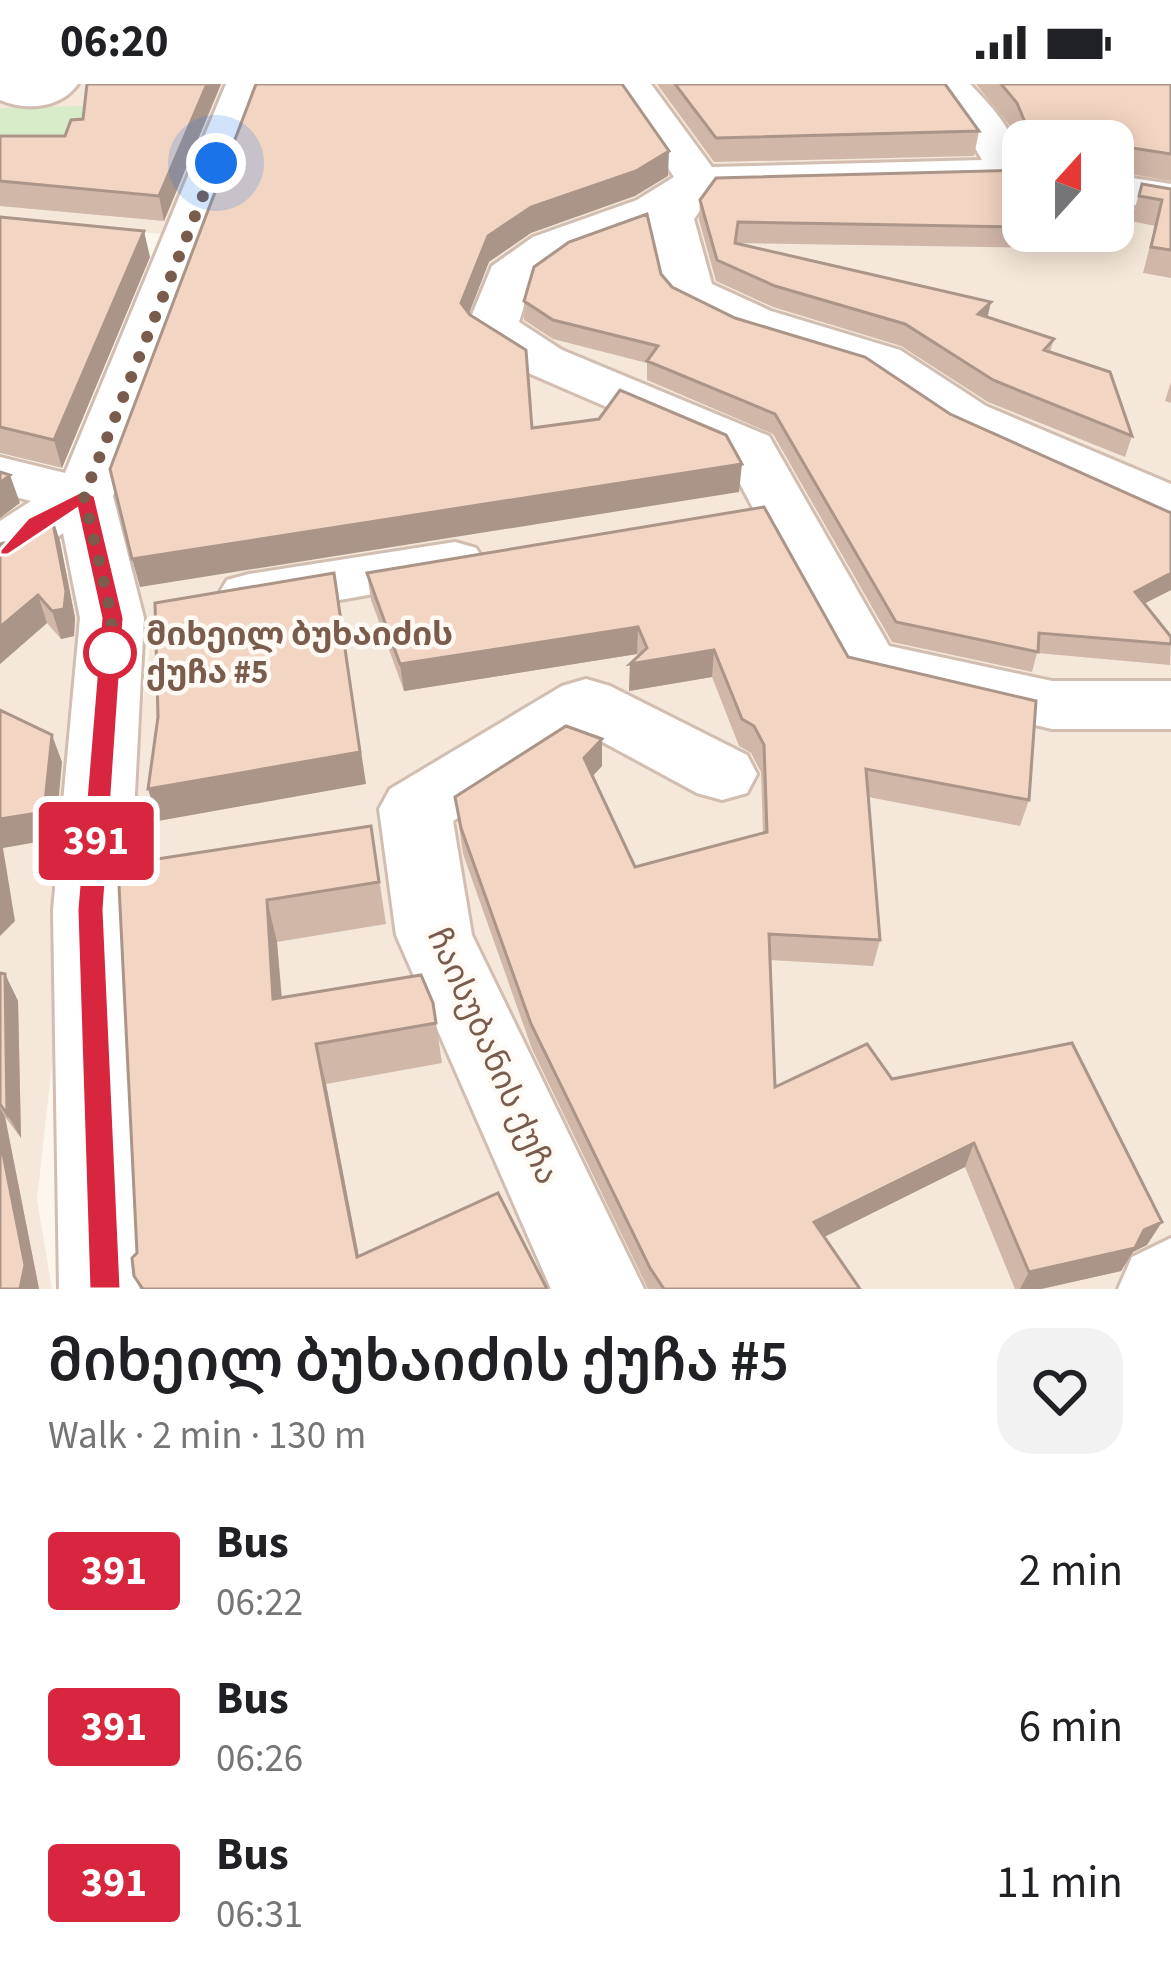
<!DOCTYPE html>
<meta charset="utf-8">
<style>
:root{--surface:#fff;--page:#f2f2f2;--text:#202124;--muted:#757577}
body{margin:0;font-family:"Source Sans 3","Noto Sans Georgian",sans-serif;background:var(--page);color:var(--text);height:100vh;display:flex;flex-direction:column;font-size:45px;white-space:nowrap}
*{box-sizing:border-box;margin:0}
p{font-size:39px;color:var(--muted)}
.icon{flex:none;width:66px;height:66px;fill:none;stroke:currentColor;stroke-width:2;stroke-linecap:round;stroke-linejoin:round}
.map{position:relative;height:1205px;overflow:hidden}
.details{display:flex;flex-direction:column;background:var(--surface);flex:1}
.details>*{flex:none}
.badge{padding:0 24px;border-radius:9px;font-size:42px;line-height:78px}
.needle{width:78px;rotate:21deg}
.tools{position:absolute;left:1002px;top:36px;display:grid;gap:24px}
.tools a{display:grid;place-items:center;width:132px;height:132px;border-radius:24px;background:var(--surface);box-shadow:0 6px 30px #0003;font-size:60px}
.you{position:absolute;width:60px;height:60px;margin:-30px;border:9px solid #fff;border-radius:50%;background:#1a73e8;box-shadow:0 0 0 18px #1a73e833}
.map>.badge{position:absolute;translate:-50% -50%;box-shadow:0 0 0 6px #fff}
.round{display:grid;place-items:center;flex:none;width:126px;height:126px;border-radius:36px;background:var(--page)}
.headline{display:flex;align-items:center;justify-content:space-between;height:204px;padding:0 48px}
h1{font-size:57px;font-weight:600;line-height:90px}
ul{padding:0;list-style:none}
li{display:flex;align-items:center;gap:36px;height:156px;padding:0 48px}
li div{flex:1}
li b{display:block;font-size:45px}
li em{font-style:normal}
li .badge{min-width:132px;font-weight:700;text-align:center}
.status{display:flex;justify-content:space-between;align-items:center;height:84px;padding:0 60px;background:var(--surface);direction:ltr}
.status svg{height:33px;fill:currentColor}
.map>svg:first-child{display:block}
.residential{fill:#f5e8da;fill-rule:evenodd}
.green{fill:#d8ecc9}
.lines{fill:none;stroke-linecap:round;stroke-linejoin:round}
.minor-casing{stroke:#d1beb0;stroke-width:6}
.minor{fill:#fff;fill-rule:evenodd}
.wall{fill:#d1b7a8}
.shaded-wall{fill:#aa9588}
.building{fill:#f3d5c3;stroke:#aa9588;stroke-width:3}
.line{fill:#d7263d;stroke:#fff;stroke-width:3}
.walk{stroke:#7a5c4d;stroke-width:12;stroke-dasharray:0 21.6}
.stop-dot{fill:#fff;stroke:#d7263d;stroke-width:6}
.labels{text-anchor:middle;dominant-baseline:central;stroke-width:9;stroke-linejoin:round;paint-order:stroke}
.stop-label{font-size:33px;font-weight:bold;fill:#7a5c4d;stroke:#fffaf3;text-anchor:start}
.street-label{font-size:33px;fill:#7a5c4d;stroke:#fffaf3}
</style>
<div class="status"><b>06:20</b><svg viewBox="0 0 49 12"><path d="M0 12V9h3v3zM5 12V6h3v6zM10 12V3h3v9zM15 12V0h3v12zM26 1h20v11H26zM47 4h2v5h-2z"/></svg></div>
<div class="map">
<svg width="1171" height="1205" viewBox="0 0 1171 1205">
<rect width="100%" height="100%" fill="#fdf6ec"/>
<path class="residential" d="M0 0H1171V1205H133L107 898 150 563 94 417 208 155 0 133ZM1023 57H1113V147H1023Z
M17 474 72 492 101 536 37 1116 52 1205H0V487Z"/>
<path class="green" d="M88 22 71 69 0 71V24Z"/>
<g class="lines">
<defs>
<path id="minor" d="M0 0H78C60 25 26 27 0 16Z
M226 0H266L113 412 144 534 129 826 151 1205H59L53 826 80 534 63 449 21 480 0 486V437L31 417 0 409V373L65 389Z
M611 0H651L712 83 982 76 959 36 928 0H970C1000 31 1023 57 1023 101L712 110 694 135 712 200 771 227 900 266 986 322 1171 400V447L948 346 864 288 735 249 673 218 665 208 650 143 567 173 531 199 519 238 562 266 769 352 889 562 1052 597H1171V645H1052L844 596 727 375 526 288 474 254 467 243 492 182 533 153 637 116 674 93Z
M1113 91 1171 100V128L1113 117Z
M455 458 476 464 485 478 476 492 249 532 227 526 218 511 227 496 249 490Z
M586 595 610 602 747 671 757 690 747 709 722 716 697 709 588 650 453 737 472 851 644 1205H551L396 851 379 725 390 705 562 602Z
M1171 1154V1205H1118L1132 1173Z"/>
</defs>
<use href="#minor" class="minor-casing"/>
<use href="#minor" class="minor"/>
</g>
<path class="wall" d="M87 0H221L164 137 0 122V52H65L83 35Z
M657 0H945L979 47 974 72 714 78Z
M976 0H1171V97L1113 87V57H1023V71L1011 43Z
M1023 86V147H1059L1054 164 736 159 987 233 1054 255 1050 268 1132 352 1125 373 988 318 901 262 773 223 716 197 699 136 700 116Z
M1142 100 1171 105V194L1143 189 1155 142 1131 137Z
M0 133 150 173 62 384 0 369Z
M661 190 672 203 1171 506 1144 520 1171 553 1170 581 1037 569 1032 588 892 558 773 350 647 296V279L553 255 524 236V217Z
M1171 298V319L1165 317Z
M60 457 75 534 74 552 61 555 47 539 0 580V460Z
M367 489 848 573 1029 716 1020 742 868 713 880 856 873 882 770 876 775 1003 892 995 1147 1161 1133 1168 1121 1187 1041 1205H1015L965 1083 824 1153 860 1205H648L532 965 463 770 455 713 602 682 593 692 635 783 763 749 761 688 751 669 739 662 712 593 629 607 630 580 638 572 637 570 404 607 371 516Z
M371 742 386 840 277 858 282 914 433 919 442 979 326 1000 359 1172 547 1205H140L134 1192 137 1169 118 781Z
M0 889 5 890 18 917 21 1054 5 1033 39 1205H0Z"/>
<path class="shaded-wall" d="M207 0H221L164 137 159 112Z
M669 67 668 92 635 112 531 149 489 178 463 245 461 219 488 152 531 123Z
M144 147 150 173 62 384 54 356Z
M991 218 986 240 978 230Z
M742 380 739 408 140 503 132 475Z
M10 391 20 419 0 434V399Z
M51 429 60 457 75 534 74 552 61 555 52 527Z
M334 489 366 700 158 737 148 705Z
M1171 489V506L1127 528 1135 508Z
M38 511 47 539 0 580V543Z
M638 543 637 570 404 607 400 580Z
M714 566 712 593 629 607 630 580Z
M52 651 62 678 55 755 3 764 15 837 0 852V735Z
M602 655V682L584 701V674Z
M267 816 277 858 285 956 273 915Z
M5 890 18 917 21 1054 7 1030Z
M316 960 326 1000 365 1205 357 1173Z
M0 1024 5 1033 39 1205H20L0 1055Z
M974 1059 965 1083 808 1161 814 1138Z
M1162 1138 1147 1161 1133 1168 1121 1187 1041 1205H1020L1029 1188 1144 1146Z"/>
<path class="building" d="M87 0H207L159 112 0 97V52H65L71 36 83 35Z
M256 0H622L669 67 636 87 531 123 488 152 461 219 470 231 526 266 532 344 599 335 620 306 726 351 742 380 132 475 110 385Z
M675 0H945L979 47 716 54Z
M1001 0H1171V70L1113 61V57H1087L1029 48 1017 19Z
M1023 86V143L738 138 735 159 991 218 978 230 1054 255 1044 266 1110 288 1132 352 993 296 905 240 775 202 717 176 700 116 716 94Z
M1142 100 1171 105V166L1151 163 1162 116 1139 112Z
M647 130 661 190 672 203 735 234 865 273 950 330 1171 429V489L1135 508 1171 553V560L1039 549 1038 568 896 538 775 330 647 277 658 262 553 236 524 217 534 183 569 158Z
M0 133 144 147 54 356 0 343Z
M0 388 10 391 0 399Z
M764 423 848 573 1036 617 1029 716 866 685 880 856 769 850 775 1003 867 960 892 995 1072 959 1162 1138 1144 1146 1135 1164 1029 1188 974 1059 814 1138 860 1205H664L650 1184 531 940 461 744 455 713 566 642 602 655 584 674 635 783 767 748 764 661 754 642 742 635 714 566 630 580 647 564 638 543 400 580 367 489Z
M51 429 66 507 64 525 52 527 38 511 0 543V460L12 457Z
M334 489 360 668 148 705 158 633 155 519Z
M0 626 52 651 44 728 0 735Z
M371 742 379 798 267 816 273 915 421 891 433 919 436 939 316 960 357 1173 498 1109 547 1205H143L134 1192 132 1174 137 1169 118 781Z
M0 889 5 890 7 1030 0 1020Z
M0 1055 25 1181 20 1205H0Z"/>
<path class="line" d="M84 406 95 412 124 534 104 826 121 1205H89L77 826 101 534 77 425 8 471H0V466L28 434Z"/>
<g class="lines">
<path class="walk" d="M110 569 109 576 112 534 84 412 216 79"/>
</g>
<circle class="stop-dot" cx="110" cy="569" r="24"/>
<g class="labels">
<g class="stop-label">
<text x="146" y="550">მიხეილ ბუხაიძის<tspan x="146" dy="38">ქუჩა #5</tspan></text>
</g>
<g class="street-label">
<text transform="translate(493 972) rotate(66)">ჩაისუბანის ქუჩა</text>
</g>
</g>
</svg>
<div class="tools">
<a><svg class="needle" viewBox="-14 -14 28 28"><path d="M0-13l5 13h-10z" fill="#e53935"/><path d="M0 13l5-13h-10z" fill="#757577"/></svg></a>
</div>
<div class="you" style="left:216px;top:79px"></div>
<b class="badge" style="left:96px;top:757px;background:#d7263d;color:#fff">391</b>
</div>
<section class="details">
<div class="headline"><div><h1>მიხეილ ბუხაიძის ქუჩა #5</h1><p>Walk · 2 min · 130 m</p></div><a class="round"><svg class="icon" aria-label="heart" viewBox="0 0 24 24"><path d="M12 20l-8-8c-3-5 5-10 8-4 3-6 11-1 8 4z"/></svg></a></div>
<ul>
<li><span class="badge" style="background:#d7263d;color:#fff">391</span><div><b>Bus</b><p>06:22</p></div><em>2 min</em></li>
<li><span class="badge" style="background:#d7263d;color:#fff">391</span><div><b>Bus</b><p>06:26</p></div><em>6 min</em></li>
<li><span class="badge" style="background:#d7263d;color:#fff">391</span><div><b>Bus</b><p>06:31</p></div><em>11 min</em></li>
</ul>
</section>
